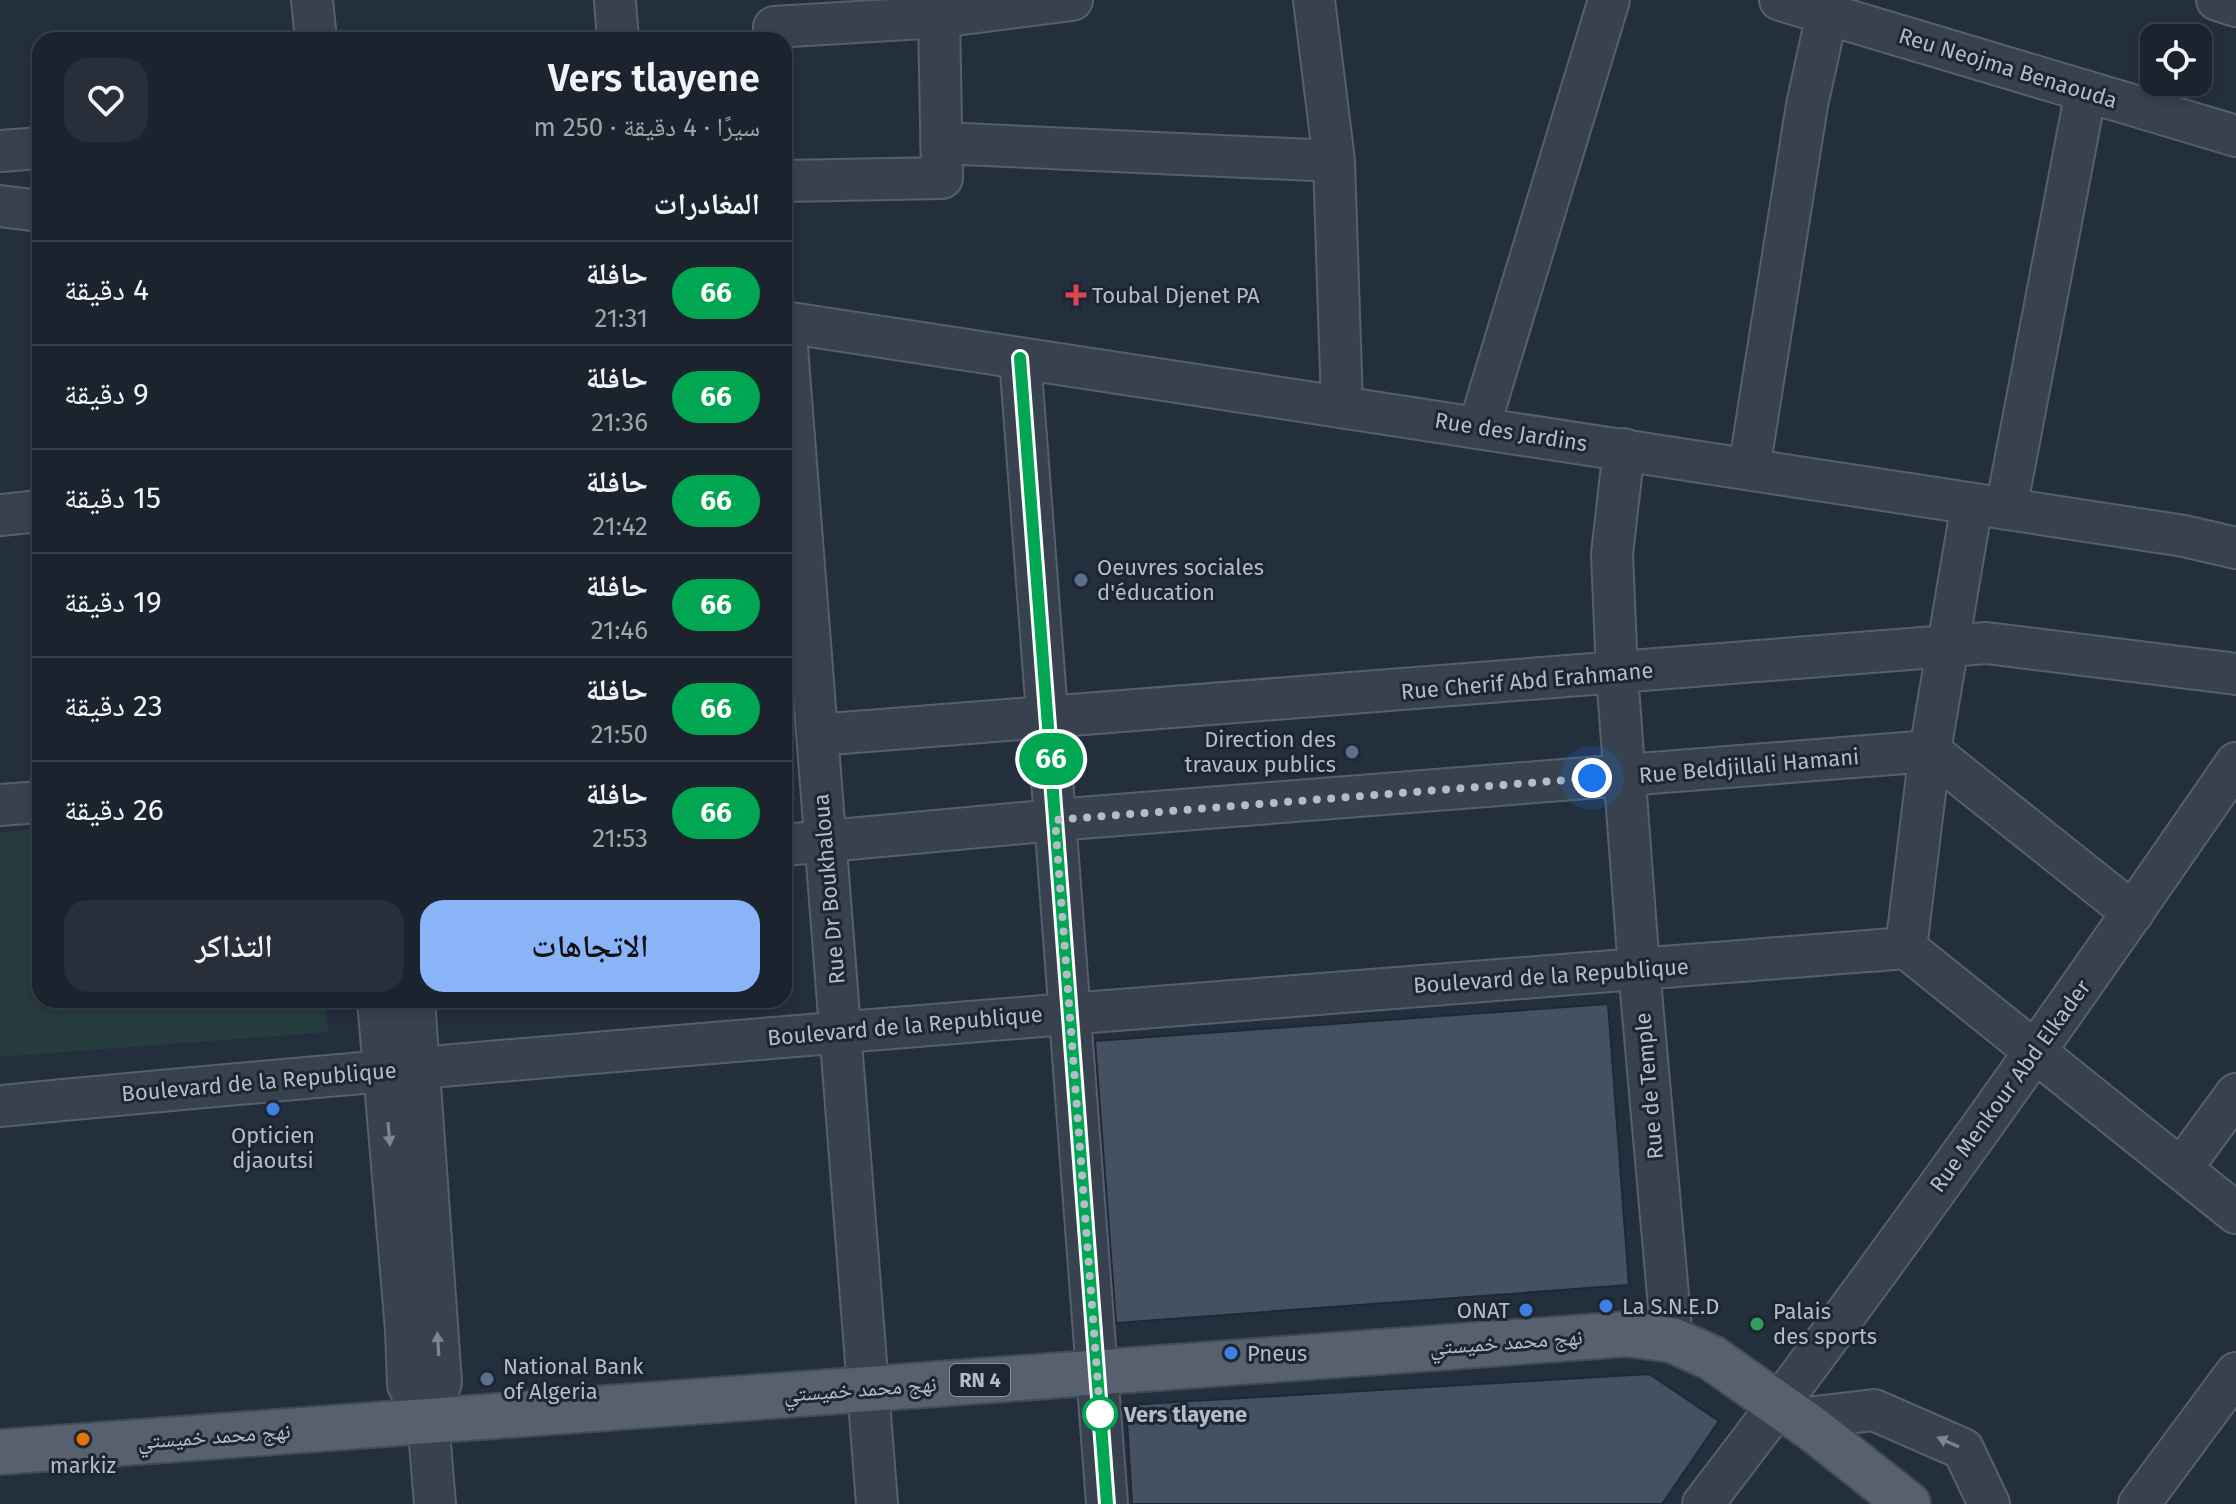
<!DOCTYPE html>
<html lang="ar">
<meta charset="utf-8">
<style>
:root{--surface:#1b232e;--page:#282f3a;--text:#f1f3f6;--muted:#a0a4aa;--line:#39404a;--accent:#8ab4f8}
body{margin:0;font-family:"Fira Sans","Noto Naskh Arabic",sans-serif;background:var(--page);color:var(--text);direction:rtl;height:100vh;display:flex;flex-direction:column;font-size:30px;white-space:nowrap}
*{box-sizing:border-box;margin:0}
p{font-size:26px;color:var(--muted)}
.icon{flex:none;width:44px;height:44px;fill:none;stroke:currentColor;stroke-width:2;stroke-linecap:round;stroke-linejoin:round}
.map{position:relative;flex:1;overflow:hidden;direction:ltr}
.side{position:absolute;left:32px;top:32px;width:760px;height:976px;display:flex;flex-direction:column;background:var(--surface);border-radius:24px;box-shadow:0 4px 12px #0003,0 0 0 2px var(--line);direction:rtl}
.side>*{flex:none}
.badge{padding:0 16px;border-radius:26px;font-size:28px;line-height:52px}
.buttons{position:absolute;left:2140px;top:24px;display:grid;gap:16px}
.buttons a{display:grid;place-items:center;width:72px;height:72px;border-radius:16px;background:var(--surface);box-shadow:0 4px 12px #0003,0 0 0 2px var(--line);font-size:40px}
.you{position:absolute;width:40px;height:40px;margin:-20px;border:6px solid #fff;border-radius:50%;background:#1a73e8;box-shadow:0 0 0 12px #1a73e833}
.map>.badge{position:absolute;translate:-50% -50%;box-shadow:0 0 0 4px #fff}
h2{padding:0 32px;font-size:30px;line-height:72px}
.round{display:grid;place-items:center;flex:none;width:84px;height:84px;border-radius:24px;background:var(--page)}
.headline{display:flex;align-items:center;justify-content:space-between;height:136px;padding:0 32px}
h1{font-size:38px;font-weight:600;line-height:60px}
.primary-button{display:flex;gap:16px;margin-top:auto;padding:16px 32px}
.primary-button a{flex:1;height:92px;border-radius:24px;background:var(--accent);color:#111;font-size:32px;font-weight:600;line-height:92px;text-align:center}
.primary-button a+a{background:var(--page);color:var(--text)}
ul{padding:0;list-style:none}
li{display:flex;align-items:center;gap:24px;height:104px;padding:0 32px;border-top:2px solid var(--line)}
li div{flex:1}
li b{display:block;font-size:30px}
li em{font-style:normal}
li .badge{min-width:88px;font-weight:700;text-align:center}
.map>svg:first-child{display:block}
.green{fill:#263c3f}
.building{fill:#455162;stroke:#1f2835;stroke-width:2}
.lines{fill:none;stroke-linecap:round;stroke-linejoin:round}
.minor-casing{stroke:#565f6c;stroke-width:44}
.major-casing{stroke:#414a57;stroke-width:48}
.minor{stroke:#38414e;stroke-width:40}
.major{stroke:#56606e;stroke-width:44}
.oneway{fill:#7c8592}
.line-casing{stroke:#fff;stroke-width:18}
.line{stroke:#00a651;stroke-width:12}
.walk{stroke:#b4bcc9;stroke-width:8;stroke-dasharray:0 14.4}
.health-dot{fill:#e0444e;stroke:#1d2633;stroke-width:3}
.service-dot{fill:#5c6f8a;stroke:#1d2633;stroke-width:3}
.shop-dot{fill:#3f7fe0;stroke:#1d2633;stroke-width:3}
.leisure-dot{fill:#2e9e5b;stroke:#1d2633;stroke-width:3}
.stop-dot{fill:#fff;stroke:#00a651;stroke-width:4}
.food-dot{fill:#e8710a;stroke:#1d2633;stroke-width:3}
.labels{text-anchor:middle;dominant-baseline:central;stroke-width:6;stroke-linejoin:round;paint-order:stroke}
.shield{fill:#1d2633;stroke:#878f9c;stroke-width:2}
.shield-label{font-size:20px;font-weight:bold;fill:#b4bcc9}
.street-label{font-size:22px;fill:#b4bcc9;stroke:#1d2633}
.poi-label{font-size:22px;fill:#b4bcc9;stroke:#1d2633;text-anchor:start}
.stop-label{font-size:22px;font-weight:bold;fill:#b4bcc9;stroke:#1d2633;text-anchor:start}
</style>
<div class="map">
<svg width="2236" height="1504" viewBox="0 0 2236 1504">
<rect width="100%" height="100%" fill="#242f3e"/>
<path class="green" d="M40 829V1000H326L328 1032 0 1057V832Z"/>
<path class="building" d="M1608 1004 1629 1285 1116 1323 1095 1041Z
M1649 1374 1719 1421 1662 1504H1132L1126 1405Z"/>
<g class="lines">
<defs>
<path id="minor" d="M312 0 316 40
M1314 0 1334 161 1342 405
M1780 0 2236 136
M2217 0 2236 6
M615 1 618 40
M774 27 939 17
M941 143 1334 161
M0 151 40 148
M784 181 942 178 939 17 1072 0
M0 206 40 211
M784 322 2184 536 2236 548
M785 322 877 1504
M1020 358 1107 1504
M1479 427 1609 0
M1624 449 1612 554 1617 674 1639 969 1672 1340
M1749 469 1807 105 1827 14
M2006 509 2086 91
M0 515 40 511
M817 735 1986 643 2236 674
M0 805 40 802
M784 845 1055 820 1930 751 2133 913
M1906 948 1930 751 1972 504
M1906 948 2236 1213
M378 1000 406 1330 408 1385 428 1420
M414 1000 441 1382 428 1420 435 1504
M0 1106C635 1046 1271 998 1906 948
M2181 1169 2236 1094
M1798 1419 1874 1410 1963 1449 1989 1504
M1703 1504C1888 1263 2063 1014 2236 763
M2139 1504 2236 1373"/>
<path id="major" d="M0 1452 1627 1334 1672 1340 1712 1358 1813 1429 1908 1504"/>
</defs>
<use href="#minor" class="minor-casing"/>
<use href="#major" class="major-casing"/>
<use href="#minor" class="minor"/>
<use href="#major" class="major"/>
</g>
<defs><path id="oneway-solid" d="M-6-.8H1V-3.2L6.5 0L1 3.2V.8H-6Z" transform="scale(2)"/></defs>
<g class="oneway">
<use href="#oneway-solid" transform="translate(389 1134) rotate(85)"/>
<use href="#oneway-solid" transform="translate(438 1344) rotate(-94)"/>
<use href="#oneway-solid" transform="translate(1948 1442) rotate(-156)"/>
</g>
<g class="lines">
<defs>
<path id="line" d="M1020 358 1107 1504"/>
</defs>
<use href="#line" class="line-casing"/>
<use href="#line" class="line"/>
<path class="walk" d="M1100 1414 1101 1424 1055 820 1592 778"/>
</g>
<path class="health-dot" d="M1072 283h8v8h8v8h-8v8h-8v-8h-8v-8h8z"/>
<g class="service-dot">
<circle cx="1081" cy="580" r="8"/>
<circle cx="1352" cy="752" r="8"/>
<circle cx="487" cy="1379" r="8"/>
</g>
<g class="shop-dot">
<circle cx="273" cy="1109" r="8"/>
<circle cx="1606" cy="1306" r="8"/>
<circle cx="1526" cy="1310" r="8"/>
<circle cx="1231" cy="1353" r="8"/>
</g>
<circle class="leisure-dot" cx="1757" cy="1324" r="8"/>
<circle class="stop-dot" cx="1100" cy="1414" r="16"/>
<circle class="food-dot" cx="83" cy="1439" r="8"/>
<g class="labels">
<rect class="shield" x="950" y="1364" width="60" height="32" rx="6"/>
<g class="shield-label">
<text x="980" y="1380">RN 4</text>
</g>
<g class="street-label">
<text transform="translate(2008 68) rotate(17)">Reu Neojma Benaouda</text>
<text transform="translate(1511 432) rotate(9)">Rue des Jardins</text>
<text transform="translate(1527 681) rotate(-5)">Rue Cherif Abd Erahmane</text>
<text transform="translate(1749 766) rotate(-5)">Rue Beldjillali Hamani</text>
<text transform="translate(829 889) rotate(-95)">Rue Dr Boukhaloua</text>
<text transform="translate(1551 976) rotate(-4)">Boulevard de la Republique</text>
<text transform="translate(905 1026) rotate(-5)">Boulevard de la Republique</text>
<text transform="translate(259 1082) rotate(-5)">Boulevard de la Republique</text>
<text transform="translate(1649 1086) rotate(-95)">Rue de Temple</text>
<text transform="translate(2010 1086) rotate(-54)">Rue Menkour Abd Elkader</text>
<text transform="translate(1506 1342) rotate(-4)">نهج محمد خميستي</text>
<text transform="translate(860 1389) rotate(-4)">نهج محمد خميستي</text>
<text transform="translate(214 1436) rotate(-4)">نهج محمد خميستي</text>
</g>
<g class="poi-label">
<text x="1092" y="295">Toubal Djenet PA</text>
<text x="1097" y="567">Oeuvres sociales<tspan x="1097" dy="25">d'éducation</tspan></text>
<text x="1336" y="739" text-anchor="end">Direction des<tspan x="1336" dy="25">travaux publics</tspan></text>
<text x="273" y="1135" text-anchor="middle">Opticien<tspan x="273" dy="25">djaoutsi</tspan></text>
<text x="1622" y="1306">La S.N.E.D</text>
<text x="1510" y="1310" text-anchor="end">ONAT</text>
<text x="1773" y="1311">Palais<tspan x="1773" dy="25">des sports</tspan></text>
<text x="1247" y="1353">Pneus</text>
<text x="503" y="1366">National Bank<tspan x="503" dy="25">of Algeria</tspan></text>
<text x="83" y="1465" text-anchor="middle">markiz</text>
</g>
<g class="stop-label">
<text x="1124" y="1414">Vers tlayene</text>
</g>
</g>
</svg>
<div class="buttons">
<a><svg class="icon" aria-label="locate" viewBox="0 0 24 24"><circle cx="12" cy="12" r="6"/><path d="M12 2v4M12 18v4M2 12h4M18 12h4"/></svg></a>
</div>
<div class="you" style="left:1592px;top:778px"></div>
<b class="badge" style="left:1051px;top:759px;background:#00a651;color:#fff">66</b>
<section class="side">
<div class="headline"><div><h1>Vers tlayene</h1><p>سيرًا · 4 دقيقة · 250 m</p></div><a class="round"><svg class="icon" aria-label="heart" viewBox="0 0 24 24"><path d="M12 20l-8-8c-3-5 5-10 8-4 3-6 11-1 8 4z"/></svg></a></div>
<h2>المغادرات</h2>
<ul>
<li><span class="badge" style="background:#00a651;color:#fff">66</span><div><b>حافلة</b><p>21:31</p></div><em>4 دقيقة</em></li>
<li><span class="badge" style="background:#00a651;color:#fff">66</span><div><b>حافلة</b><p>21:36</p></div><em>9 دقيقة</em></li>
<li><span class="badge" style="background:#00a651;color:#fff">66</span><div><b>حافلة</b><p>21:42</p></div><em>15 دقيقة</em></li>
<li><span class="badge" style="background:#00a651;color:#fff">66</span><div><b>حافلة</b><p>21:46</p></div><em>19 دقيقة</em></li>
<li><span class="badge" style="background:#00a651;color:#fff">66</span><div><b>حافلة</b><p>21:50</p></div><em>23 دقيقة</em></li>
<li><span class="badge" style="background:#00a651;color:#fff">66</span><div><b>حافلة</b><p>21:53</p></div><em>26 دقيقة</em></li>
</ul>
<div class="primary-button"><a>الاتجاهات</a><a>التذاكر</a></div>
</section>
</div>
